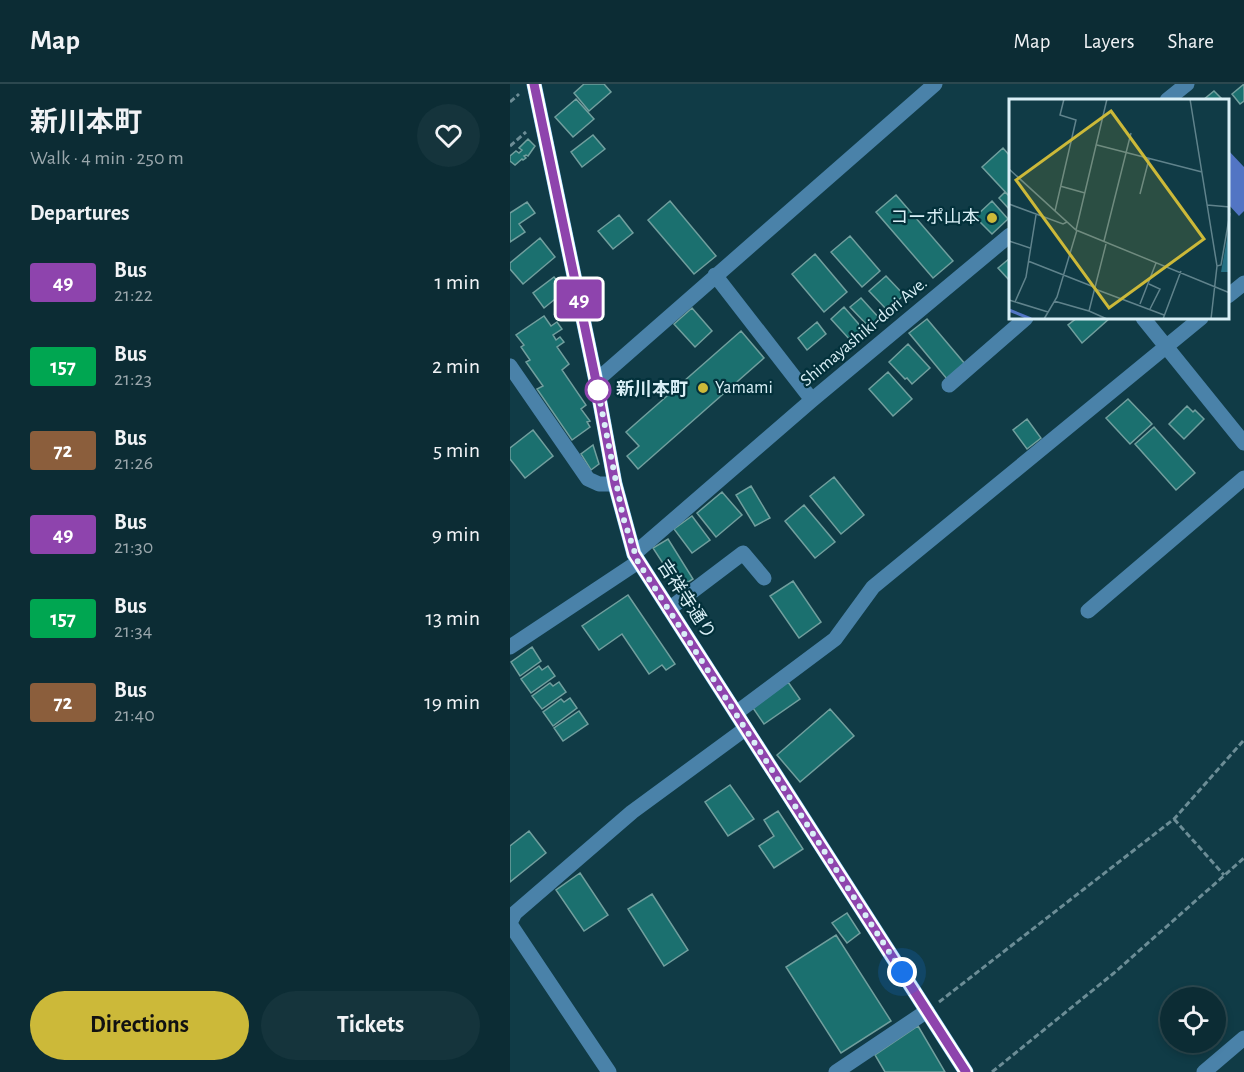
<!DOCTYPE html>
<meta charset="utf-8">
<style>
:root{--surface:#0c2c34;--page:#15343c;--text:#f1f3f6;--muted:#9aa7ac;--line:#2c484f;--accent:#ccb939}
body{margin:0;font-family:"Alegreya Sans","Noto Sans JP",sans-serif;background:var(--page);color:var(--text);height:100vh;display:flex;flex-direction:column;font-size:22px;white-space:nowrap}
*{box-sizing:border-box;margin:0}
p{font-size:20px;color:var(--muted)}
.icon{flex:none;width:33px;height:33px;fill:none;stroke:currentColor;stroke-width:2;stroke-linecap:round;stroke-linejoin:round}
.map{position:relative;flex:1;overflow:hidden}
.panel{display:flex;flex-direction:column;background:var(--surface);width:510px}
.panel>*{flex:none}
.badge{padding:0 12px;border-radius:4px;font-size:21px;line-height:39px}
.fabs{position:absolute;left:650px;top:903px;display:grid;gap:12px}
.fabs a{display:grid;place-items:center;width:66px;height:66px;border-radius:50%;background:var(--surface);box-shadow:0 3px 9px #0003,0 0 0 2px var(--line);font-size:30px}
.you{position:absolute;width:30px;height:30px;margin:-15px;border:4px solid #fff;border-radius:50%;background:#1a73e8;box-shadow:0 0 0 9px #1a73e833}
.map>.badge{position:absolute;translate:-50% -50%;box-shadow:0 0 0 3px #fff}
h2{padding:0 30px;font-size:22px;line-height:54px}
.round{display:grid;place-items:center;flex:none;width:63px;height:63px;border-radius:32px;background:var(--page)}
.head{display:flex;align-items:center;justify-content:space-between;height:102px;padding:0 30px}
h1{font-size:28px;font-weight:700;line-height:45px}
.button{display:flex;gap:12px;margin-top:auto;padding:12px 30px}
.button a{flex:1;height:69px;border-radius:36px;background:var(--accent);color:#111;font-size:24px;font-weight:700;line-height:69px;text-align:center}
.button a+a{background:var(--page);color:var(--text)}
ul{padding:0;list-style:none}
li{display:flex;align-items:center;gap:18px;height:84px;padding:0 30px}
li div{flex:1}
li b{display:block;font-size:22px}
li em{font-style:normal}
li .badge{min-width:66px;font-weight:700;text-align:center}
header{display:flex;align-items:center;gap:36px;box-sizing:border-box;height:84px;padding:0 30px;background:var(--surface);border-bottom:2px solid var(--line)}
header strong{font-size:28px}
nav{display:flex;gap:33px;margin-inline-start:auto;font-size:21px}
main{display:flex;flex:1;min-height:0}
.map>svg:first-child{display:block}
.water{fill:#5275c4}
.building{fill:#1b706f;stroke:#719f9e;stroke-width:1.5}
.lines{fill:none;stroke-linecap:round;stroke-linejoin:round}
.path{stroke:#6c8d96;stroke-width:3;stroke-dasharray:6 3;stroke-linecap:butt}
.minor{stroke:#4a82a9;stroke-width:15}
.major{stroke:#87c9f9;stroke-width:15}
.line-casing{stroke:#fff;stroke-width:14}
.line{stroke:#8e44ad;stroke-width:9}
.walk{stroke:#d9eff6;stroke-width:6;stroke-dasharray:0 10.8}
.poi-dot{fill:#ccb939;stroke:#03313b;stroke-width:2}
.stop-dot{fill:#fff;stroke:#8e44ad;stroke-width:3}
.labels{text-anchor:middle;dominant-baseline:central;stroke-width:4.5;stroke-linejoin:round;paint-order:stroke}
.poi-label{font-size:18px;fill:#d9eff6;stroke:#03313b;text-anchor:end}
.street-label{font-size:18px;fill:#d9eff6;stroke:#03313b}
.stop-label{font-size:18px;font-weight:bold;fill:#d9eff6;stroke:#03313b;text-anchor:start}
.inset-river{fill:none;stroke:#5275c4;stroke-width:3}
.inset-road{fill:none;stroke:#60838c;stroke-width:1.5}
.view{fill:#ccb939;fill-opacity:0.15;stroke:#ccb939;stroke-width:3}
.inset-edge{fill:none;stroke:#d9eff6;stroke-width:3}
</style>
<header>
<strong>Map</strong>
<nav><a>Map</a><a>Layers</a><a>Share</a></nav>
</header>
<main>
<section class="panel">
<div class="head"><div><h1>新川本町</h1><p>Walk · 4 min · 250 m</p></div><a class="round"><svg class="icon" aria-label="heart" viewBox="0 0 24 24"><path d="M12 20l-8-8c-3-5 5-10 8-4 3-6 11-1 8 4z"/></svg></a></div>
<h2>Departures</h2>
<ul>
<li><span class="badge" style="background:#8e44ad;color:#fff">49</span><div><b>Bus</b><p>21:22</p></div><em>1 min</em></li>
<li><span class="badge" style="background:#00a651;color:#fff">157</span><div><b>Bus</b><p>21:23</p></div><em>2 min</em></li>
<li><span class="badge" style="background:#8b5e3c;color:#fff">72</span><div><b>Bus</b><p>21:26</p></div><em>5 min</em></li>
<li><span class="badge" style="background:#8e44ad;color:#fff">49</span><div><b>Bus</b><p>21:30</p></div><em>9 min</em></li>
<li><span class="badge" style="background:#00a651;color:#fff">157</span><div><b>Bus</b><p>21:34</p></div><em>13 min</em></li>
<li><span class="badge" style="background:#8b5e3c;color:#fff">72</span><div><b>Bus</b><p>21:40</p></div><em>19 min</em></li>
</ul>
<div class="button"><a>Directions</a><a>Tickets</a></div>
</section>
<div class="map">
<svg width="734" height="988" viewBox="0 0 734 988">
<rect width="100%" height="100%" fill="#103b46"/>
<path class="water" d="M718 66 734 83V127L729 132 718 120Z"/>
<path class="building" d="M74 0H94L101 8 79 27 64 9Z
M734 0V17L730 20 722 10Z
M704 7 713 16H693Z
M66 15 84 35 63 53 45 33Z
M83 51 95 65 72 83 61 68Z
M18 55 25 62 18 72 16 71 14 72 16 74 13 76 12 75 5 81 0 77V72L6 67 9 69 12 66 9 64Z
M493 64 500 72V113L472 83Z
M495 108 500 113V126L489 114Z
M386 111 443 177 423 194 366 128Z
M160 117 206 172 184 190 138 136Z
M482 117 498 135 482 150 465 133Z
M17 118 25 129 9 140 15 148 0 158V129Z
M109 131 123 149 103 165 88 147Z
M340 152 370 187 352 203 321 168Z
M30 154 45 173 13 200 0 185V179Z
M305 170 337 208 314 228 282 190Z
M500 174V197L488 184Z
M376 192 394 211 377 226 359 207Z
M44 193 55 207 34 224 23 209Z
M351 214 370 235 360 244 340 223Z
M334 223 353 245 341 257 321 235Z
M182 224 202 247 185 263 164 240Z
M34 232 41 242 47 238 52 245 43 251 46 256 50 253 54 258 47 263 59 280 52 286 76 321 71 325 80 337 77 338 80 343 62 356 27 305 33 302 16 278 20 276 11 263 14 261 6 251Z
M567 234H600L572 259 558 241Z
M417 235 455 280 437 295 399 249Z
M307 238 316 250 297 266 288 254Z
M231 247 254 274 128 385 117 372 129 362 116 348Z
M398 260 420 284 402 300 397 294 395 295 379 278Z
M378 288 402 315 383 332 359 305Z
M618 315 642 340 620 360 596 334Z
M677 322 683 328 685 326 694 335 674 355 659 340Z
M517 335 531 354 517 365 503 346Z
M644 343 685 389 666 406 625 360Z
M23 346 43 372 15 394 0 375V364Z
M83 361 89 380 81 386 71 370Z
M324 393 354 431 331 450 300 412Z
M241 402 260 434 245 442 226 411Z
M212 408 232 431 206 453 187 429Z
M294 421 325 458 305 474 275 437Z
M182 432 200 456 182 469 164 445Z
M158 455 183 495 169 504 143 464Z
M283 497 311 538 289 554 260 512Z
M118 511 165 580 156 586 152 581 139 590 112 550 89 566 72 542Z
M22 563 31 577 10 592 1 578Z
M29 582 32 586 38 582 45 592 21 609 11 595Z
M49 598 56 608 32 625 22 612 40 599 43 602Z
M278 598 290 615 254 640 243 624Z
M60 614 67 624 43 642 33 628 51 615 54 618Z
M320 625 344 652 290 698 267 671Z
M69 627 78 640 53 657 44 644Z
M220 701 244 735 218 752 195 718Z
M268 727 293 765 264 784 249 762 264 752 254 736Z
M19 747 36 769 0 798V762Z
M70 789 98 831 74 847 46 806Z
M142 810 178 866 154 882 118 825Z
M337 829 350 849 337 859 322 839Z
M326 851 381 937 331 969 276 883Z
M408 942 435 988H375L365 971Z"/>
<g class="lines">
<path class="path" d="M0 18 9 10
M0 62 16 48
M664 735 714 791
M429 918 664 735 734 656
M482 988 604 889 734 774"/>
<path class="minor" d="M657 16 677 0
M205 191 302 316
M718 212 734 199
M633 234 734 359
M0 282 78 395 89 400H105
M86 297 425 0
M439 301 516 234
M124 470 302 316 500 151
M159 525 233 469 254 494
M578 527 734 394
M0 563 128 478
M226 629 325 555 363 503 691 234
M0 839 5 829 122 728 235 645
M0 840 99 988
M326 988 417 927
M694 988 734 954"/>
<path class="major" d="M24 0 86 297 105 400 124 470 456 988"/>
</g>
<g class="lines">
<defs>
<path id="line" d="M24 0 86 297 105 400 124 470 456 988"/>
</defs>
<use href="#line" class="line-casing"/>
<use href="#line" class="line"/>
<path class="walk" d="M88 306 86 297 113 433 128 478 392 888"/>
</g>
<g class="poi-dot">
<circle cx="482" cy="134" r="6"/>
<circle cx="193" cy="304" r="6"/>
</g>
<circle class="stop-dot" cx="88" cy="306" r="12"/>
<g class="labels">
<g class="poi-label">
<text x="470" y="134">コーポ山本</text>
<text x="205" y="304" text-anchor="start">Yamami</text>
</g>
<g class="street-label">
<text transform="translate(354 248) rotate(-40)">Shimayashiki-dori Ave.</text>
<text transform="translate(176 516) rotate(57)">吉祥寺通り</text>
</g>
<g class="stop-label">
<text x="106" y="306">新川本町</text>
</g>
</g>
<g transform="translate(499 15)">
<rect width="220" height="220" fill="#103b46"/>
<path d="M219 134H220V173H212Z" fill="#277184"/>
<path class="inset-river" d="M0 211 22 220"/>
<path class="inset-road" d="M181 0 208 167 202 220M88 46 193 73M0 70 67 131 221 194M51 87 76 94M131 95 140 60M0 105 54 125 58 123M198 106 221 108M46 112 67 21 51 16 55 0M67 131 98 0M0 142 21 149M95 142 122 34M19 162 85 188M208 167 212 166 221 114M140 185 151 190 141 210M86 190 155 216M0 201 39 213M45 202 80 212 97 145M6 203 17 178 27 116M131 205 147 164M80 212 98 220M35 220 48 198 68 131M154 220 172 172"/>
<path class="view" d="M102 12 195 140 100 209 7 81Z"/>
<rect width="220" height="220" class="inset-edge"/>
</g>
</svg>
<div class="fabs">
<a><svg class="icon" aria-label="locate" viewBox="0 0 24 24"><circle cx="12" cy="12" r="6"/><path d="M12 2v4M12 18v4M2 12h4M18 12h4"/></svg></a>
</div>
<div class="you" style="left:392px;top:888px"></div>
<b class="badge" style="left:69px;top:215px;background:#8e44ad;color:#fff">49</b>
</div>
</main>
